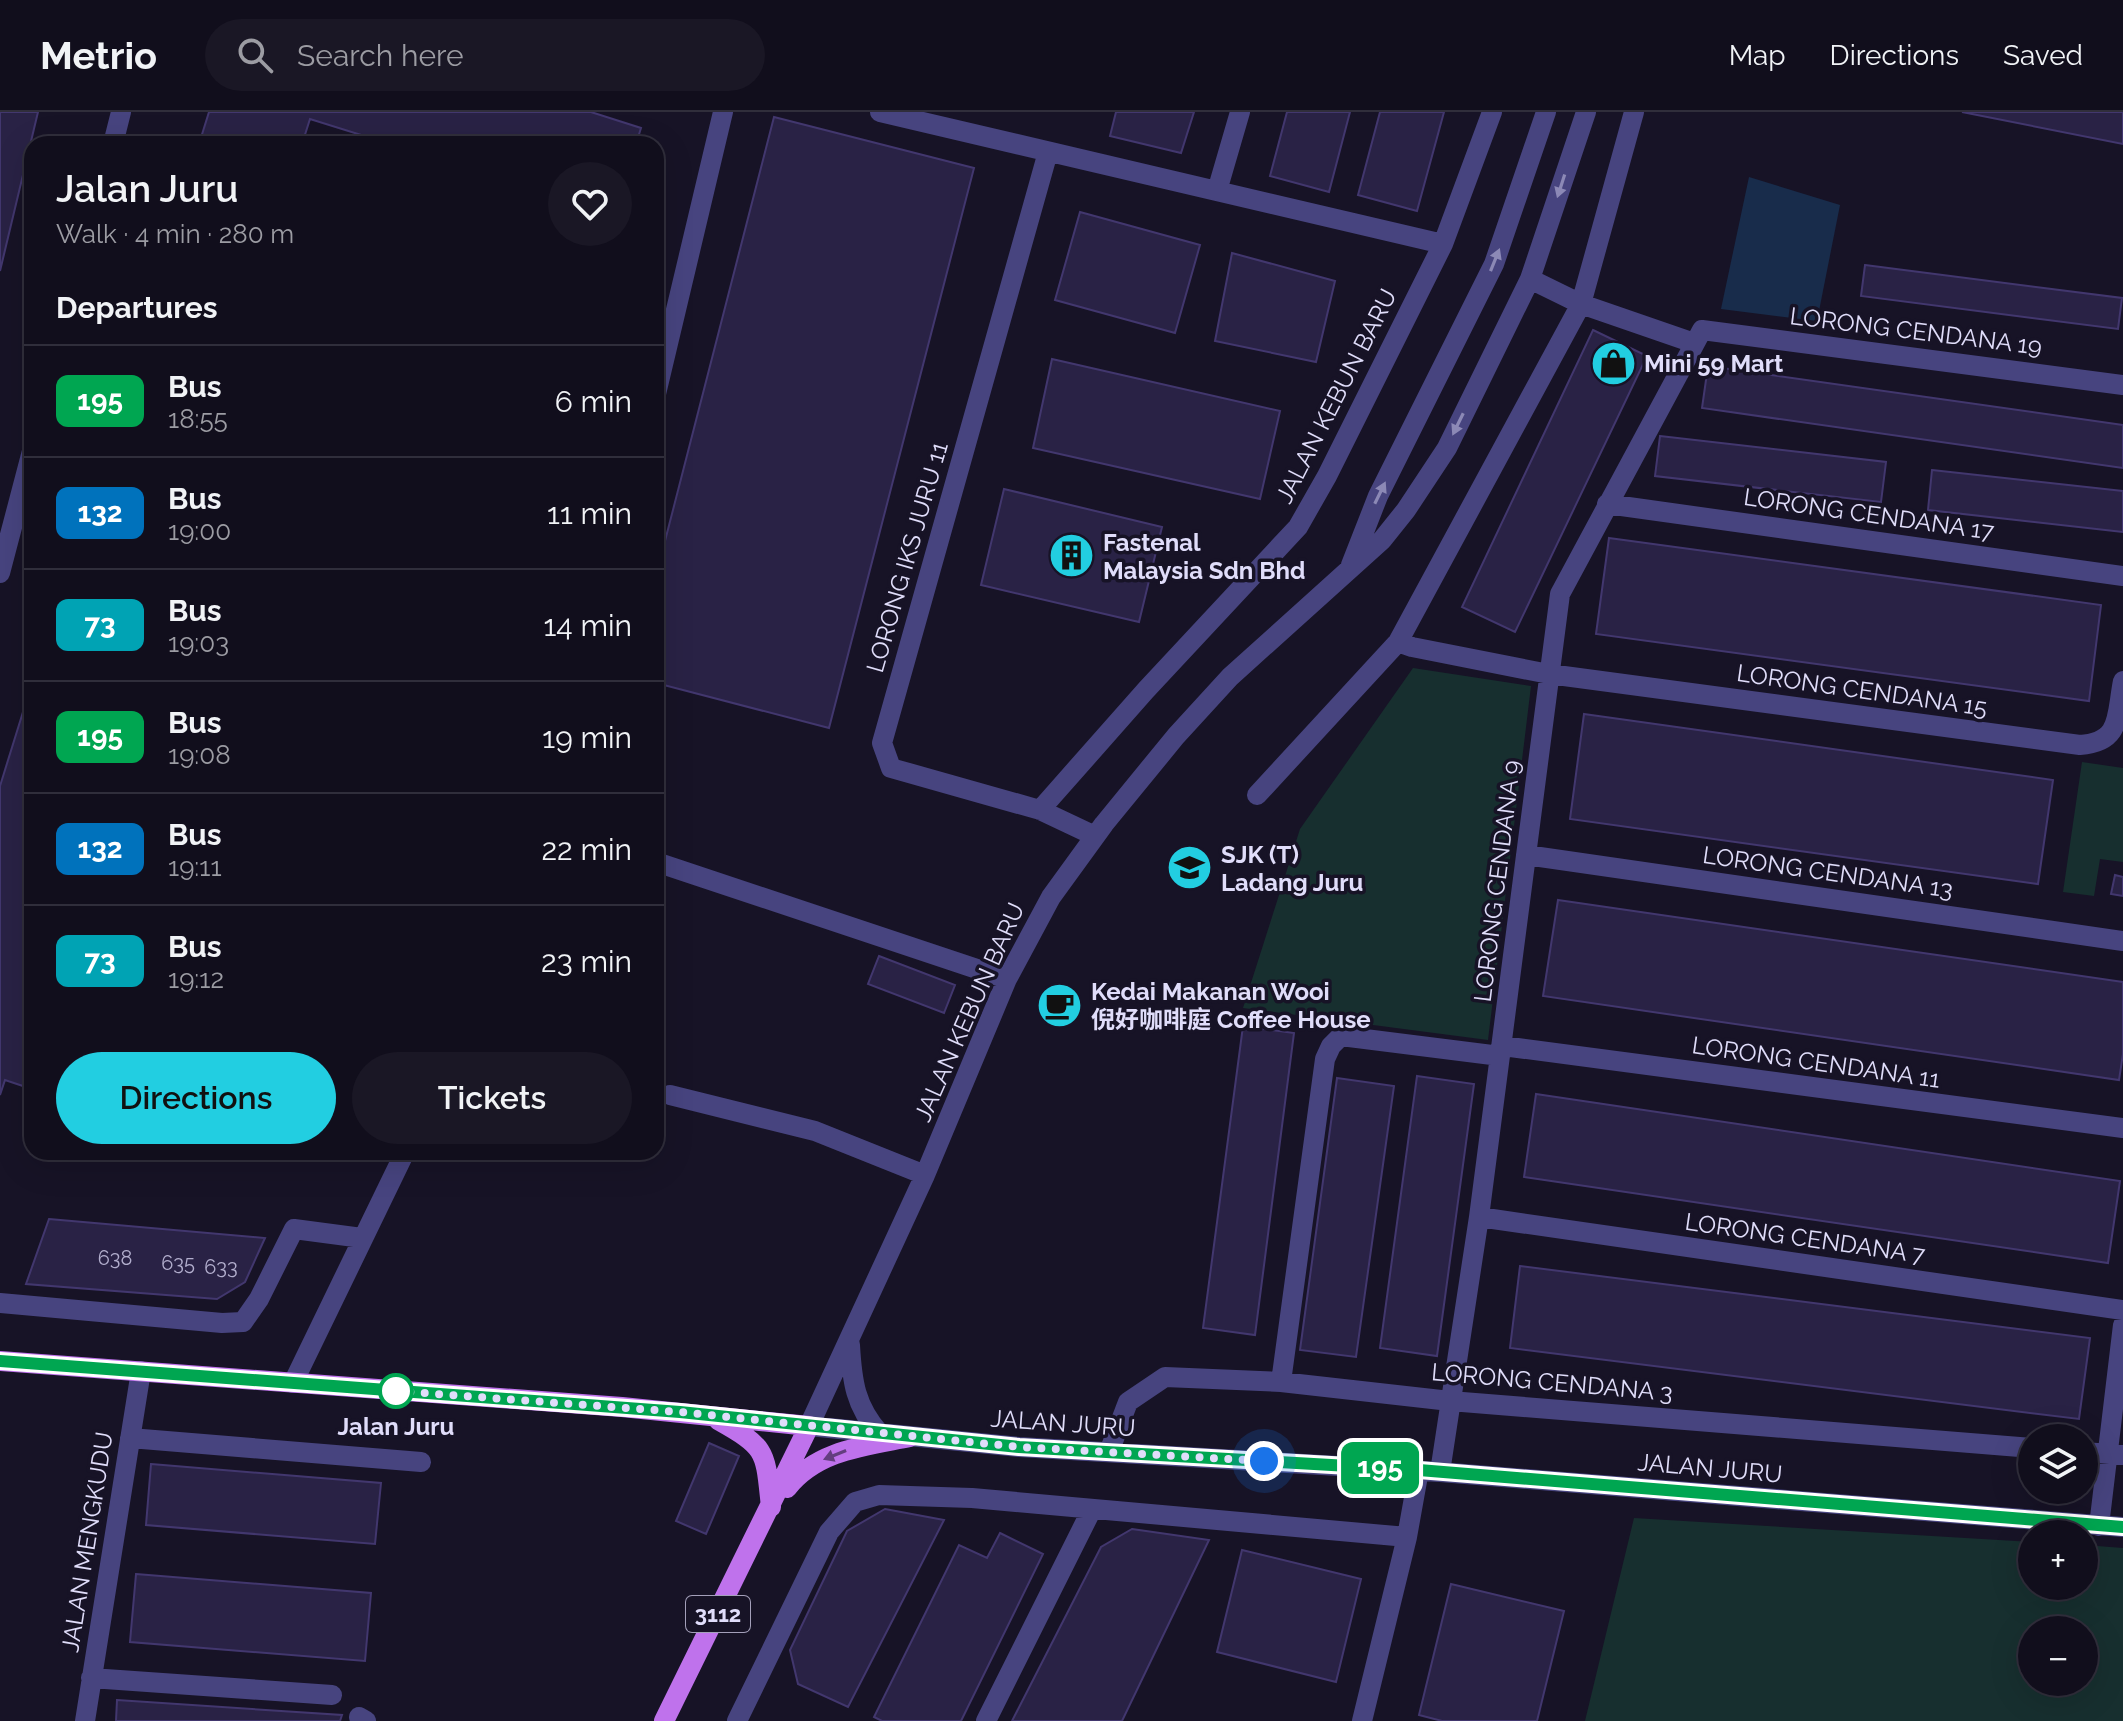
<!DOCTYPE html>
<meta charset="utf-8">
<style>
:root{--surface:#110e1c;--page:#1a1725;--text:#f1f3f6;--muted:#9c9ca3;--line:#302e3b;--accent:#22cee1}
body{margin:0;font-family:Raleway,"Noto Sans SC",sans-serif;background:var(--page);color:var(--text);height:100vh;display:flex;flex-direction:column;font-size:30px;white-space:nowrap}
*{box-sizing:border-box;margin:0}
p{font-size:26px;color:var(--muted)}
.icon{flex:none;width:44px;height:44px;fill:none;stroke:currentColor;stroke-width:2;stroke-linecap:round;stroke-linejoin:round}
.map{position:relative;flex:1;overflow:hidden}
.details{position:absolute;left:24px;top:24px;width:640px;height:1024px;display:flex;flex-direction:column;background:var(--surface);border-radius:24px;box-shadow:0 8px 32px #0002,0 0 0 2px var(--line)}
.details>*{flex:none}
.badge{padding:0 16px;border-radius:12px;font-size:28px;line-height:52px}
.tools{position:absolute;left:2018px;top:1312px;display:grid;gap:16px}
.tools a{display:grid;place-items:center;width:80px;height:80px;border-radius:50%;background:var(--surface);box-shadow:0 8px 32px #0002,0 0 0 2px var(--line);font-size:40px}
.you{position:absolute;width:40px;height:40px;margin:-20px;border:6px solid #fff;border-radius:50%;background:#1a73e8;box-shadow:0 0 0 12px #1a73e833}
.map>.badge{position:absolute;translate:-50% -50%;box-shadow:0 0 0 4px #fff}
h2{padding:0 32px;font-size:30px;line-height:72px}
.round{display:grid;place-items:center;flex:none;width:84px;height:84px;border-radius:42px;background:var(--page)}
.head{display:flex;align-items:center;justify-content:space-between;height:136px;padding:0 32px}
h1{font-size:38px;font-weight:600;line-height:60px}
.button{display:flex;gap:16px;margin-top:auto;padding:16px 32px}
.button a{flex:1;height:92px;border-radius:48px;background:var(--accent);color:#111;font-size:32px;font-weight:600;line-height:92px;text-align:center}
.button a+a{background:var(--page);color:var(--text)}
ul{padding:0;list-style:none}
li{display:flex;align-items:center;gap:24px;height:112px;padding:0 32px;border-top:2px solid var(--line)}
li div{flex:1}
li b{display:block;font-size:30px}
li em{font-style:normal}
li .badge{min-width:88px;font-weight:700;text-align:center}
header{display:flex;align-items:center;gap:48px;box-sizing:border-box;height:112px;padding:0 40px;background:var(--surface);border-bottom:2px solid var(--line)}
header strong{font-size:38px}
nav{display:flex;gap:44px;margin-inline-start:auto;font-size:28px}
.search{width:560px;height:72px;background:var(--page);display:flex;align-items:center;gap:20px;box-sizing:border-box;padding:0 28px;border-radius:44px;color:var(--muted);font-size:30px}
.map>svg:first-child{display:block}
.green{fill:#172f2f;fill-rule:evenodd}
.water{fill:#182c4b}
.building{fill:#292245;stroke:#42376e;stroke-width:2}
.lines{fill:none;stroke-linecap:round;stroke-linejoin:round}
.minor{stroke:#47447f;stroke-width:20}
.major{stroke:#bf72ec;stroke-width:20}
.oneway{fill:#8c89b6}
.oneway2{fill:#633e7f}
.line-casing{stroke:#fff;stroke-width:18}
.line{stroke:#00a651;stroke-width:12}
.walk{stroke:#e0ddfa;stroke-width:8;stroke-dasharray:0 14.4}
.stop-dot{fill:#fff;stroke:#00a651;stroke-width:4}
.labels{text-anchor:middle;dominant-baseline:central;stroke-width:7;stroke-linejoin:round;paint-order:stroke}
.number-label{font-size:20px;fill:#b2aecd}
.shield{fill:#171326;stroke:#a4a0ba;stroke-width:2}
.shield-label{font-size:22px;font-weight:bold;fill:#e0ddfa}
.street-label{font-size:24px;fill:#e0ddfa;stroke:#171326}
.poi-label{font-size:24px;font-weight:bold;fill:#e0ddfa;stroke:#171326;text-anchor:start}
.stop-label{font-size:24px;font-weight:bold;fill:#e0ddfa;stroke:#171326}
</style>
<header>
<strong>Metrio</strong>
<div class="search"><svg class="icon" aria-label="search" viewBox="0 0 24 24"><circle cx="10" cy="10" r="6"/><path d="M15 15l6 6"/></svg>Search here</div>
<nav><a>Map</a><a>Directions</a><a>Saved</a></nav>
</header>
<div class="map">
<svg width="2123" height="1609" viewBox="0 0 2123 1609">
<rect width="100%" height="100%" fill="#171326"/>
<path class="green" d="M1413 556 1531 574 1488 928 1243 896 1300 717Z
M2082 650 2123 656V750L2100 747 2094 784 2063 780Z
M1634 1406 2032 1430V1474H2084V1433L2123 1436V1609H1585ZM2032 1518H2084V1570H2032Z"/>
<path class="water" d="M1749 65 1840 93 1817 209 1721 197Z"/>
<path class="building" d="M0 0H38L0 159Z
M209 0H591L641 16 636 32H390L310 7 302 32H199Z
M1116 0H1194L1181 41 1110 24Z
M1287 0H1350L1329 80 1270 64Z
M1380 0H1444L1417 99 1358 83Z
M1962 0H2123V32Z
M774 5 974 56 829 616 656 571V464Z
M1080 100 1200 133 1175 221 1055 188Z
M1232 141 1335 169 1316 250 1215 229Z
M1865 153 2122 186 2118 217 1861 184Z
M1593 218 1647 244 1515 520 1462 495Z
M1052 247 1280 299 1260 387 1033 336Z
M1708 254 2123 313V356L1702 296Z
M1660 324 1886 350 1881 390 1655 364Z
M1932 358 2123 379V420L1928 398Z
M1004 377 1162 415 1139 510 981 473Z
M1609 426 2101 493 2089 589 1596 522Z
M32 571V977L5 968 0 983V674Z
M1584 602 2053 668 2038 772 1570 707Z
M2115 763 2123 765V784L2111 782Z
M1558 788 2123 870V942L2119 968 1543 884Z
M879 844 955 873 944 901 868 872Z
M1243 914 1294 921 1255 1223 1203 1216Z
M1417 964 1474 972 1437 1244 1380 1236Z
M1337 966 1394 974 1356 1245 1300 1238Z
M1536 982 2120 1069 2108 1151 1524 1065Z
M49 1107 265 1126 245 1170 217 1187 26 1172Z
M1520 1154 2090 1226 2079 1307 1510 1236Z
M709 1331 739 1344 706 1422 676 1409Z
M151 1352 381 1371 375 1432 146 1413Z
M885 1397 944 1408 848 1595 798 1572 790 1538 847 1419Z
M1132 1417 1209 1428 1122 1609H1012L1101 1435Z
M1000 1421 1043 1442 961 1609H882L874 1605 959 1433 987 1446Z
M1242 1438 1361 1467 1336 1570 1217 1540Z
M136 1462 371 1481 365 1549 130 1530Z
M1451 1472 1564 1499 1537 1609H1442L1419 1603Z
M117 1588 342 1603 340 1609H116Z"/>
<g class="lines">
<path class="minor" d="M880 0 1443 132
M1586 0 1530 167 1447 336 1406 398 1382 428 1230 565 1176 624 1104 712 1051 785 1007 867 925 1063 809 1314 1019 1335 1440 1360 2123 1415
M113 32 121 0
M1048 40 882 631 891 656 1040 698 1095 724
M1217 79 1240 0
M1530 167 1581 192 1694 231
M656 282 723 0
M1607 392 2123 464
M1351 453 1378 384 1494 152 1546 0
M0 461 32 339
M1398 530 1412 535 1549 562 2080 633C2122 630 2116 604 2123 569
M1257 683 1398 530 1581 192 1634 0
M1040 698 1146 578 1298 415 1327 364 1443 132 1492 0
M1526 743 2123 829
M656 750 1007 867
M1503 934 2123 1016
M670 983 815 1019 925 1063
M1479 1105 2123 1198
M0 1191 222 1211 243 1210 259 1187 294 1117 362 1126
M850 1233C852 1269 855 1294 880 1322
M1281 1270 1325 947 1331 934 1341 924 1500 944
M293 1271 405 1040
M130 1326 421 1350
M1109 1340 1128 1290 1165 1265 1281 1270 1450 1289 2032 1336
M2084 1340 2123 1343
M1440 1360 1479 1105 1560 482 1702 218 2123 273
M2099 1414 2123 1213
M91 1566 332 1583
M359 1605 366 1609
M85 1609 141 1259
M737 1609 829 1420 855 1390 879 1383 972 1386 1407 1425
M986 1609 1092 1397
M1362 1609 1407 1425 1419 1358"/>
<path class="major" d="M0 1249 622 1295 809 1314 664 1609
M718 1308C768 1336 765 1339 771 1395
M787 1376C817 1338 865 1334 910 1325"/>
</g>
<defs><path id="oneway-solid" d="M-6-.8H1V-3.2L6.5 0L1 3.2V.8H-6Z" transform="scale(2)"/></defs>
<g class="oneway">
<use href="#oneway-solid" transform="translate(1561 74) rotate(108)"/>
<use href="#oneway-solid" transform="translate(1495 148) rotate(-68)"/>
<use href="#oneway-solid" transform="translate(1458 312) rotate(116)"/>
<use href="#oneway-solid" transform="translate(1380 381) rotate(-64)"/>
</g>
<use class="oneway2" href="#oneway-solid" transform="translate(835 1343) rotate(158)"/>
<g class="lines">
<defs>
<path id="line" d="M0 1249 680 1300 1019 1335 1419 1358 2123 1415"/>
</defs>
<use href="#line" class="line-casing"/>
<use href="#line" class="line"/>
<path class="walk" d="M396 1279 680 1300 1019 1335 1264 1349"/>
</g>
<defs>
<symbol id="shop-disc" viewBox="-11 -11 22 22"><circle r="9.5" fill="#22cee1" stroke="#171326"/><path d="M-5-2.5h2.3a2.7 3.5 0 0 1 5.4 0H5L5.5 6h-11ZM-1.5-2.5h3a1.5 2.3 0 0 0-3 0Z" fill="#111"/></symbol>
<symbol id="building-disc" viewBox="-11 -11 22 22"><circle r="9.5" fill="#22cee1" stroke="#171326"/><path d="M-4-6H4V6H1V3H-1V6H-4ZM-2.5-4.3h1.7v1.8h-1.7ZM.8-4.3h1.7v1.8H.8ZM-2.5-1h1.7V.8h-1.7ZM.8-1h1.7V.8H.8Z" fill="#111"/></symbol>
<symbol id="school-disc" viewBox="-11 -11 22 22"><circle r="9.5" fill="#22cee1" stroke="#171326"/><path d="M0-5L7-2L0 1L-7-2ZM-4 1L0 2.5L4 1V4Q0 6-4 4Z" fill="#111"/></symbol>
<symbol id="cafe-disc" viewBox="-11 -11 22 22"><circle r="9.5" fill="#22cee1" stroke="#171326"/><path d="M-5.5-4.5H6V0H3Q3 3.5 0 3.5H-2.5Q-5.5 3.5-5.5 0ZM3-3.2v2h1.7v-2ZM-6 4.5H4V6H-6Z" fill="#111"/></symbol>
</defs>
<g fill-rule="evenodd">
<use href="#shop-disc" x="1588" y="226" width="51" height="51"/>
<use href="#building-disc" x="1046" y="418" width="51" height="51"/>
<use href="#school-disc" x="1164" y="730" width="51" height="51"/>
<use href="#cafe-disc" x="1034" y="868" width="51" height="51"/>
</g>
<circle class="stop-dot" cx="396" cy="1279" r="16"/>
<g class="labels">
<g class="number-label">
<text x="115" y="1146">638</text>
<text x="178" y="1151">635</text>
<text x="221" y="1155">633</text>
</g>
<rect class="shield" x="686" y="1484" width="64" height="36" rx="6"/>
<g class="shield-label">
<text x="718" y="1502">3112</text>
</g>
<g class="street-label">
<text transform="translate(1916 219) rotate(7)">LORONG CENDANA 19</text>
<text transform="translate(1336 284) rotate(-63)">JALAN KEBUN BARU</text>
<text transform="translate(1869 402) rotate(8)">LORONG CENDANA 17</text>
<text transform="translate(907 445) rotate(-74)">LORONG IKS JURU 11</text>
<text transform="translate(1862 578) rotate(8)">LORONG CENDANA 15</text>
<text transform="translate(1828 760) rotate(8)">LORONG CENDANA 13</text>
<text transform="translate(1497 769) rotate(-83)">LORONG CENDANA 9</text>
<text transform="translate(969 900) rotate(-66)">JALAN KEBUN BARU</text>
<text transform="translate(1816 950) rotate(8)">LORONG CENDANA 11</text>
<text transform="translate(1805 1126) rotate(8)">LORONG CENDANA 7</text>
<text transform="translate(1552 1270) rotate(5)">LORONG CENDANA 3</text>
<text transform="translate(1063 1311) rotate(4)">JALAN JURU</text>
<text transform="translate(1710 1356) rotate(5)">JALAN JURU</text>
<text transform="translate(87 1430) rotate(-81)">JALAN MENGKUDU</text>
</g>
<g class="poi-label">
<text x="1644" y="251">Mini 59 Mart</text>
<text x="1103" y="430">Fastenal<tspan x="1103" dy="28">Malaysia Sdn Bhd</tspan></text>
<text x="1221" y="742">SJK (T)<tspan x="1221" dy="28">Ladang Juru</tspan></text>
<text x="1091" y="879">Kedai Makanan Wooi<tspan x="1091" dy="28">倪好咖啡庭 Coffee House</tspan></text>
</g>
<g class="stop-label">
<text x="396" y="1314">Jalan Juru</text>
</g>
</g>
</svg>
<div class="tools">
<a><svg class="icon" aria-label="layers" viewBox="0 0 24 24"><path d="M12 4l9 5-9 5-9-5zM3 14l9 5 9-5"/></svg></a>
<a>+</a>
<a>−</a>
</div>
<div class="you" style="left:1264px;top:1349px"></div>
<b class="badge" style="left:1380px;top:1356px;background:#00a651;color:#fff">195</b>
<section class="details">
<div class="head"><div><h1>Jalan Juru</h1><p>Walk · 4 min · 280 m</p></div><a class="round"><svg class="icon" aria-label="heart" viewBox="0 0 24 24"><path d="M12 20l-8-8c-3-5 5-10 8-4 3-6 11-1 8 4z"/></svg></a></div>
<h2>Departures</h2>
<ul>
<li><span class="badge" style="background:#00a651;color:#fff">195</span><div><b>Bus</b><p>18:55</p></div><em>6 min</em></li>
<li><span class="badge" style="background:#0072bc;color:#fff">132</span><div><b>Bus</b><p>19:00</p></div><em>11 min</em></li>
<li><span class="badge" style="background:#00a3b4;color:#fff">73</span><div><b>Bus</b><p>19:03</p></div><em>14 min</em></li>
<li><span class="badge" style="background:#00a651;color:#fff">195</span><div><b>Bus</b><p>19:08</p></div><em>19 min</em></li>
<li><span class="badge" style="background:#0072bc;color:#fff">132</span><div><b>Bus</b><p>19:11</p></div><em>22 min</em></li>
<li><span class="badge" style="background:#00a3b4;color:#fff">73</span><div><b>Bus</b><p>19:12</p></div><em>23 min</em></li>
</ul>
<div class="button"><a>Directions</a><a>Tickets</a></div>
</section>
</div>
